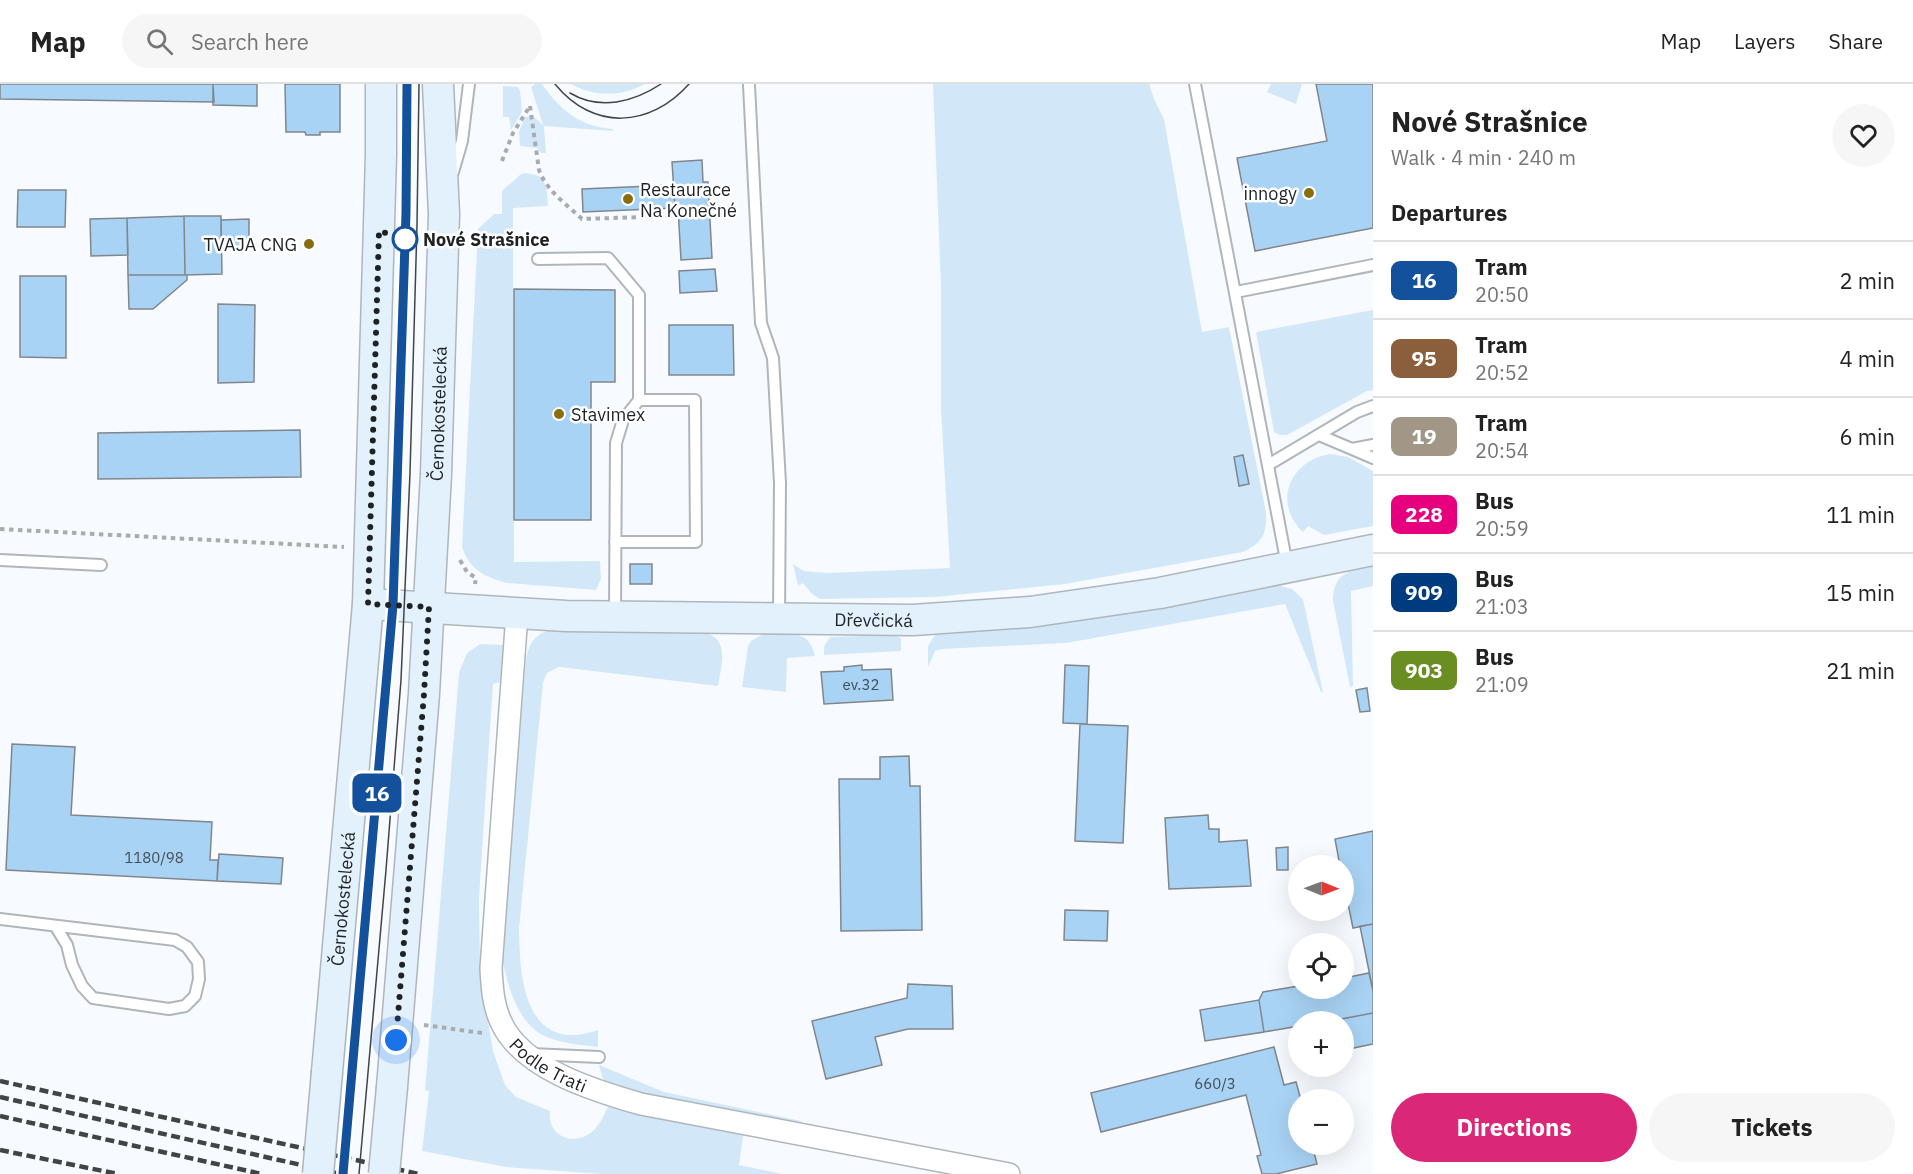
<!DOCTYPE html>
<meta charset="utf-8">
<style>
:root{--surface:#fff;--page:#f6f6f6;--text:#222;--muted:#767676;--line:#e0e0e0;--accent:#db2777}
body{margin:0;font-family:"IBM Plex Sans",sans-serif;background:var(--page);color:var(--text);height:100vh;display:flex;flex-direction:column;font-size:22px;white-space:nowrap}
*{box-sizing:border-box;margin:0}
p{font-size:20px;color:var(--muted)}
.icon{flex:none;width:33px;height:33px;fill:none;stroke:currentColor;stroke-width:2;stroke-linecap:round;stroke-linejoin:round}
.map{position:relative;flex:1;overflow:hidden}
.drawer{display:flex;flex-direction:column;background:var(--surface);width:540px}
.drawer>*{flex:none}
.badge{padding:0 12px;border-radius:9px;font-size:21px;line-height:39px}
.needle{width:39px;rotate:91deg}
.fabs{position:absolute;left:1288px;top:771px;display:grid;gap:12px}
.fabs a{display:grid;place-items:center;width:66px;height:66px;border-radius:50%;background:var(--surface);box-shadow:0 6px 24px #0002;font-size:30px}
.you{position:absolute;width:30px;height:30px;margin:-15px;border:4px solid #fff;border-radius:50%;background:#1a73e8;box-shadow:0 0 0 9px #1a73e833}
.map>.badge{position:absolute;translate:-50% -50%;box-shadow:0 0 0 3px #fff}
h2{padding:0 18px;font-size:22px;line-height:54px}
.round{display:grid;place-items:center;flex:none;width:63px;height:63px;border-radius:32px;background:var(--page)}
.summary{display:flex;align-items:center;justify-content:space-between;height:102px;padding:0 18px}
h1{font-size:28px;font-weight:800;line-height:45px}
.primary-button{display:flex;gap:12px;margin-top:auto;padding:12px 18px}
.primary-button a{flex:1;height:69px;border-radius:36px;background:var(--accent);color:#fff;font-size:24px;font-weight:800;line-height:69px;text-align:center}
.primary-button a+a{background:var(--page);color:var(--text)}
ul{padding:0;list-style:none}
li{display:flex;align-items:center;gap:18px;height:78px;padding:0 18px;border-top:2px solid var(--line)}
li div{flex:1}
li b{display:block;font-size:22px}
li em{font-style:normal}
li .badge{min-width:66px;font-weight:700;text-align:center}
header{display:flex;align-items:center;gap:36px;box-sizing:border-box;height:84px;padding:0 30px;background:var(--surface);border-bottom:2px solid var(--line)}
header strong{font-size:28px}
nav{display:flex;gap:33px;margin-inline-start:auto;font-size:21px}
.search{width:420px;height:54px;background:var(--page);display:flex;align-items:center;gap:15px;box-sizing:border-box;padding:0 21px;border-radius:33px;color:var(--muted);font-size:22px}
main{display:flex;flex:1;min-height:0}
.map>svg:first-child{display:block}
.green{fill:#d2e8f9}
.building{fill:#a9d3f4;stroke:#80868c;stroke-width:1.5}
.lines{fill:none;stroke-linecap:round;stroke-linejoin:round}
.lane-casing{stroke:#afb6bb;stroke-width:14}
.street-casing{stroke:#afb6bb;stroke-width:24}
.secondary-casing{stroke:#afb6bb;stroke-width:33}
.path{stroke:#a8acaf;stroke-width:4;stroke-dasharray:4.5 4.5;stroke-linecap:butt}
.lane{stroke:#fff;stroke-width:10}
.street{stroke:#fff;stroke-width:21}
.secondary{stroke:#e3f1fc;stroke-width:30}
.tram{stroke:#414447;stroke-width:1.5}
.rail{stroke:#414447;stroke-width:4.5;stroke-dasharray:9 4.5;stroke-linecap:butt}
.secondary-bridge-casing{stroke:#afb6bb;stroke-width:33;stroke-linecap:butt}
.secondary-bridge{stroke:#e3f1fc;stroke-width:30}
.line-casing{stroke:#fff;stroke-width:14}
.line{stroke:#13519c;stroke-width:9}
.walk{stroke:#1f2224;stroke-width:6;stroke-dasharray:0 10.8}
.poi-dot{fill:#876e0e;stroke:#fff;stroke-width:2}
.stop-dot{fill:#fff;stroke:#13519c;stroke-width:3}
.labels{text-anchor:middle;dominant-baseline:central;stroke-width:5;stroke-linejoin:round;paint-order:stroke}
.number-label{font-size:15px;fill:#424e58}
.poi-label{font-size:18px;fill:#1f2224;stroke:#fff;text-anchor:start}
.stop-label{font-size:18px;font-weight:bold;fill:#1f2224;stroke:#fff;text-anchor:start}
.street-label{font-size:18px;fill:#1f2224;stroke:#fff}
</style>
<header>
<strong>Map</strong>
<div class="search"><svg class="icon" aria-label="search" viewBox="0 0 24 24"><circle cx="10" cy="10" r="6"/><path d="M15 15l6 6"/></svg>Search here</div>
<nav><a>Map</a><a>Layers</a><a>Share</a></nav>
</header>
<main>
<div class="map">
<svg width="1373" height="1090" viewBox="0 0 1373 1090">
<rect width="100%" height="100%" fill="#f7fbff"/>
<path class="green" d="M535 0H542C560 26 581 43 613 45V47L544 42 546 69H541L537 64 520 62 519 48 525 33 533 32 543 41 531 3Z
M571 0H645C621 13 594 13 571 0Z
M933 0H1149L1154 15 1164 35 1202 248 1229 243 1266 428C1267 450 1263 458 1243 468L1065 500 935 513 820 515 812 510 803 499 798 502 793 480 804 487 827 489 950 484 941 325V202Z
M1271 0H1302L1296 20 1267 8Z
M503 2 518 3 520 6 522 28 511 46 509 33H503Z
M521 90C546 87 547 102 548 122L513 124 514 478 600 477 601 495 596 506 508 499C486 494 468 485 462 462L478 145 494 130H502V107Z
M1373 226V306L1367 307 1287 351H1280L1274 348 1256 248Z
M1330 370 1348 373 1373 387V442L1324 451 1308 442 1303 448C1272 419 1290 376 1330 370Z
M1373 481V502L1351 507 1353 602 1350 603 1333 517C1333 489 1350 486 1373 481Z
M1277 501 1292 505 1303 515 1323 608H1321L1285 520 1066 559 942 565 935 567 928 583V562L935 551 1066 538 1132 529Z
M547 547 706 549C730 555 721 584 718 602L559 583 547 589 543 599 519 845C520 883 521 953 575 951 582 951 591 948 598 946V963C583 961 567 960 552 955 518 945 508 902 501 871L526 575C529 561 533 552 547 547Z
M763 550C788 551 809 543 815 572L787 574 786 608 742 603 748 562 751 557Z
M894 551 901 554V567L824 571V562L830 553Z
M480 560 503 561 501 598 493 600 479 814 480 890 493 967 505 1001 516 1013 550 1027C547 1054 577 1064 595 1045 602 1037 607 1025 611 1016L744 1046 739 1081 782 1090H602L506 1083 422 1067 429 1007 425 1006 459 589 467 569Z
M599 981 664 1008 801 1037 800 1042 663 1019 604 999Z"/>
<path class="building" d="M0 0H213L214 18 0 15Z
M213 0H257V22L213 21Z
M285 0H340V48H320V51H306L305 48H286Z
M1316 0H1373V144L1255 167 1237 74 1327 57Z
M702 76 703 98H708L712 174 681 176 678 124H675L672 78Z
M674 101 675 124 583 128 582 105Z
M18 106H66L65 143H17Z
M184 132H221L222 190 185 191Z
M184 132 185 191H128L127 134Z
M127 134 128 171 91 172 90 135Z
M249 135V163L221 164V136Z
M715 185 717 207 680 209 679 187Z
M128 191H187V196L153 225H129Z
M20 192H66V274L20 273Z
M514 205 615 206V298H591V436H514Z
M218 220 255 221 254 298 218 299Z
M669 241H733L734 291H669Z
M300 346 301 393 98 395V349Z
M1243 371 1249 400 1239 402 1234 373Z
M630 480H652V500H630Z
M862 581V586L891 585 893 616 824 620 821 588 844 587V583Z
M1065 581 1089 582 1087 640 1063 639Z
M1367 604 1370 627 1360 628 1356 606Z
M1080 640 1128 642 1123 759 1075 757Z
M12 660 75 663 71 731 212 738 210 776H218L217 797 6 786Z
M909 672 910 702H920L922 846 841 847 839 695H880V673Z
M1208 731 1209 745H1219V758L1247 756 1251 802 1169 805 1165 734Z
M1373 747V840L1353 844 1344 800V782H1340L1335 755Z
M1288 763V786H1277L1276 764Z
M219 770 283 774 281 800 217 797Z
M1065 826 1108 827 1107 857 1064 856Z
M1373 840V907L1360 842Z
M1369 889 1373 907V929L1325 938H1299V942L1264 948 1259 916 1263 908 1299 902V904H1344V894Z
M908 900 952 902 953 945H908L875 953 882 981 826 995 812 937 907 914Z
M1259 916 1264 948 1205 957 1200 926Z
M1373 929V960L1344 966V938L1331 937Z
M1274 963 1284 1001 1296 998 1301 1016H1299V1060H1312L1317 1080 1276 1090H1262L1257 1072 1261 1071 1246 1011 1101 1048 1091 1009Z"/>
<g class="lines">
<defs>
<path id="lane" d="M1195 0 1287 481
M749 1 761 239 773 274 780 399 779 532
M453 88 462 57 469 0
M538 175 608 174 639 211V316L623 336 616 359 615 529
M1236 208 1373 181
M1319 351 1352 365 1373 361
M1352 365 1373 374
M1268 381 1357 328 1373 322
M615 458H696L695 316H639
M0 476 101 481
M0 835 175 856 187 863 198 878 199 895 195 912 185 922 169 925 93 914 82 902 72 881 67 861 56 843
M531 970 599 973"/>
<g id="street">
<path id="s1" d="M517 530 491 884C492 903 493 921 501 938 522 985 595 1007 641 1020L1009 1090"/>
</g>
<g id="secondary">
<path id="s2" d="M368 520 566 532 913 536 1030 528 1160 509 1373 466"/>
<path id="s3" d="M327 988 368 520 381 71V0"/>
<path id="s4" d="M392 1003 424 610 436 390 444 130 438 0"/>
</g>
</defs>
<use href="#lane" class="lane-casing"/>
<use href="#street" class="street-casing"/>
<use href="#secondary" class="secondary-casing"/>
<path class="path" d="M530 22 539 86C546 106 567 121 582 135L645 133
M502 77 513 49 530 22
M0 445 344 463
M460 476 467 488 476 494 475 500
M424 941 482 949"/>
<use href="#lane" class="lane"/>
<use href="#street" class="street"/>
<use href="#secondary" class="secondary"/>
<path class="tram" d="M555 0C593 47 650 44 689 0
M570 9C600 27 634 18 661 0
M343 1090 393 521 406 129 407 0
M359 1090 386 786 401 596 410 389 417 141 419 0"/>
<path class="rail" d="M0 997 419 1090
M0 1013 341 1090
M0 1032 262 1090
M0 1066 118 1090"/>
<defs>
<path id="secondary-bridge" d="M318 1090 327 988
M384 1090 392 1003"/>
</defs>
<use href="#secondary-bridge" class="secondary-bridge-casing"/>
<use href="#secondary-bridge" class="secondary-bridge"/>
</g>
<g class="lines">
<defs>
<path id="line" d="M343 1090 393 521 406 129 407 0"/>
</defs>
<use href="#line" class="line-casing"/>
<use href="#line" class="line"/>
<path class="walk" d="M396 956 424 610 429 523 368 520 379 147 405 155"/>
</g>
<g class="poi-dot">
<circle cx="1309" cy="109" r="6"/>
<circle cx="628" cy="115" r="6"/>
<circle cx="309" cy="160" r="6"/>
<circle cx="559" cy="330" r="6"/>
</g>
<circle class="stop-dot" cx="405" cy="155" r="12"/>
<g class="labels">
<g class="number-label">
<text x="861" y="600">ev.32</text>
<text x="154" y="773">1180/98</text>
<text x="1215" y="999">660/3</text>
</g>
<g class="poi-label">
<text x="640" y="105">Restaurace<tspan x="640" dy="21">Na Konečné</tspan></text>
<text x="1297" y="109" text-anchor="end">innogy</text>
<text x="297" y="160" text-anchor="end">TVAJA CNG</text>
<text x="571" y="330">Stavimex</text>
</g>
<g class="stop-label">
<text x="423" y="155">Nové Strašnice</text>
</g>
<g class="street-label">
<text stroke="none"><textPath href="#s4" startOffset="675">Černokostelecká</textPath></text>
<text stroke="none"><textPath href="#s2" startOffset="506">Dřevčická</textPath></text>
<text stroke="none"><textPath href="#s3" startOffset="174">Černokostelecká</textPath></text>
<text stroke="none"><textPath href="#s1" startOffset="476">Podle Trati</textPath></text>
</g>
</g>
</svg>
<div class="fabs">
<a><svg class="needle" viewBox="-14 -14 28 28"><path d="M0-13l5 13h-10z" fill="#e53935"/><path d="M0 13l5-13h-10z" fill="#767676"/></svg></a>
<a><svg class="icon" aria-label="locate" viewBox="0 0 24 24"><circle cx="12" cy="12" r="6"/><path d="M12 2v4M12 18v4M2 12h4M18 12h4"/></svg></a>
<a>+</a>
<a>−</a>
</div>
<div class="you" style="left:396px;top:956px"></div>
<b class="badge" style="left:377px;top:709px;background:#13519c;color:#fff">16</b>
</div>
<section class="drawer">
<div class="summary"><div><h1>Nové Strašnice</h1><p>Walk · 4 min · 240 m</p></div><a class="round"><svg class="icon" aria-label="heart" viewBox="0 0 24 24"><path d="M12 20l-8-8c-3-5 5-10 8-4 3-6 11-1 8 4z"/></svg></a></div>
<h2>Departures</h2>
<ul>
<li><span class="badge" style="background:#13519c;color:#fff">16</span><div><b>Tram</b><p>20:50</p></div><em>2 min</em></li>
<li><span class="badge" style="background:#8b5e3c;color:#fff">95</span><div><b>Tram</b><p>20:52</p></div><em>4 min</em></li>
<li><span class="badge" style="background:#a29786;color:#fff">19</span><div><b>Tram</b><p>20:54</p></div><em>6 min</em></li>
<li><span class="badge" style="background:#e6007e;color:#fff">228</span><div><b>Bus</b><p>20:59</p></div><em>11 min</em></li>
<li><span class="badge" style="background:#003b80;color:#fff">909</span><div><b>Bus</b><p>21:03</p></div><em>15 min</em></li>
<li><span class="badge" style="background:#6b8e23;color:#fff">903</span><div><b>Bus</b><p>21:09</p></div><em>21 min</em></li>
</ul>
<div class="primary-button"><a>Directions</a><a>Tickets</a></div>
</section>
</main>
